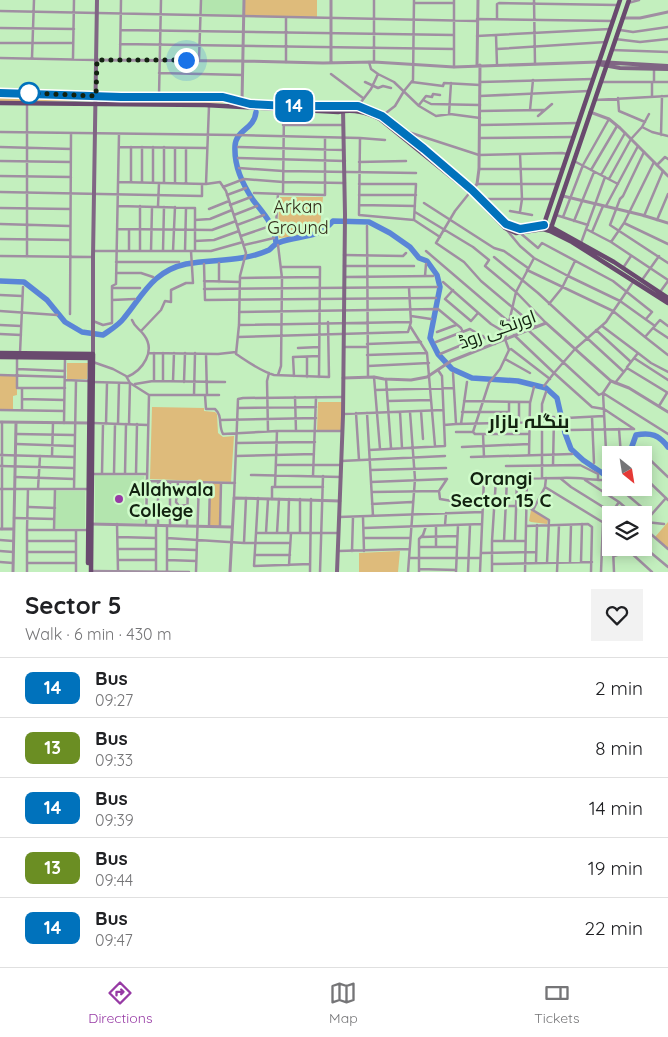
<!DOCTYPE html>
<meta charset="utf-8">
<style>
:root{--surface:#fff;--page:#f2f2f2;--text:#202124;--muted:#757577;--line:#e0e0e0;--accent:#973aa5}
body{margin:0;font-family:Quicksand,Cairo,sans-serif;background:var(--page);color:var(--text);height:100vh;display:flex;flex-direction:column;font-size:19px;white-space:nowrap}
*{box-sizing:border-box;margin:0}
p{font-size:16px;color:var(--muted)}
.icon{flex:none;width:28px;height:28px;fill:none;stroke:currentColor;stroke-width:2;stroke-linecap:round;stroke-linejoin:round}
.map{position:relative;height:572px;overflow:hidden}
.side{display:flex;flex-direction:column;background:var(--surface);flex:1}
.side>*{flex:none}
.badge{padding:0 10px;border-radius:8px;font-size:18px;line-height:32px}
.needle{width:32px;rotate:150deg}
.controls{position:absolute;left:602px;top:446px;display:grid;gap:10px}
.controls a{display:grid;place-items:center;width:50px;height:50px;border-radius:0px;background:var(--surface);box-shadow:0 2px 12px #0003;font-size:25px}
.you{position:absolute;width:25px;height:25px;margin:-12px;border:4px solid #fff;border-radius:50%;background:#1a73e8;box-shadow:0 0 0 8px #1a73e833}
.map>.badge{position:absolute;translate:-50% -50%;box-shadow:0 0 0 2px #fff}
.round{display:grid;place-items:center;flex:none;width:52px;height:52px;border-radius:0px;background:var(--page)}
.headline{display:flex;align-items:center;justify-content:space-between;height:85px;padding:0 25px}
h1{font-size:24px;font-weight:700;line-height:38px}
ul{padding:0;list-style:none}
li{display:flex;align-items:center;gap:15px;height:60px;padding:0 25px;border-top:1px solid var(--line)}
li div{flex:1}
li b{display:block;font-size:19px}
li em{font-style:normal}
li .badge{min-width:55px;font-weight:700;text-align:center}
.tab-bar{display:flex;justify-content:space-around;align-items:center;height:70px;border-top:1px solid var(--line);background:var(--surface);font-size:14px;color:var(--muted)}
.tab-bar a{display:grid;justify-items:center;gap:2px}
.tab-bar .active{color:var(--accent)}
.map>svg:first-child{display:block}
.built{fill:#b3e5ae}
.green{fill:#debb7b}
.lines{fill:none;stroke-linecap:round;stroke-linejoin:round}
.river{stroke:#5a85d7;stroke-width:5.5}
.minor{stroke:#a08ea2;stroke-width:2.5}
.tertiary{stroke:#a08ea2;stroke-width:3}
.secondary{stroke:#806684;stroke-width:4}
.primary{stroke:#694a6e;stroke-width:4.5}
.line-casing{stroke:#fff;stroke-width:11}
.line{stroke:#0072bc;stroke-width:8}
.walk{stroke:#122210;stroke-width:5;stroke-dasharray:0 9}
.stop-dot{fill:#fff;stroke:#0072bc;stroke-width:2.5}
.poi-dot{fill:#973aa5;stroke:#d0fccb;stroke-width:2}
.labels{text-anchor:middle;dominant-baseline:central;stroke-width:5;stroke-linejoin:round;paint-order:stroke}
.park-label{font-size:18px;fill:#332a18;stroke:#d0fccb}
.street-label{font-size:18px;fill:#122210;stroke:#d0fccb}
.poi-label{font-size:18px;font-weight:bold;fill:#122210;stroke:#d0fccb;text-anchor:start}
.neighbourhood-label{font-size:19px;font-weight:bold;fill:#122210;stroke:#d0fccb}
</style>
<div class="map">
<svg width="668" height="572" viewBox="0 0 668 572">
<rect width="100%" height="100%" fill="#c3efbe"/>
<path class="built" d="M201 0H244V16L201 15Z
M95 475 144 476V523H95Z
M56 491H85V528H55Z"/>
<path class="green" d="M244 0H317V17L244 16Z
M0 97 77 99 79 101H0Z
M113 99H224L236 103H115Z
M280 197H323L320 227H317V231L299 236 279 238 275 227 278 225Z
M67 363H88L87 379H67Z
M0 375 17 376V395L13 396V410H0Z
M318 402H343L342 431H317Z
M152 407 204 408V411L215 412 217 414 218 433 223 437 234 436 231 482 150 479Z
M210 483H221L220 526H209Z
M531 510 548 520 547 524 531 522 529 521Z
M668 522V548L655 537Z
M400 551 398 572H359V553Z"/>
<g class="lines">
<path class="river" d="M256 112C254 130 236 129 235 146 234 166 242 183 253 200 263 213 275 225 276 243
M0 281 24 282 47 300 65 322 82 332 103 335C110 330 119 325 124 318 143 295 153 271 186 264 213 259 243 262 269 250 272 248 274 244 278 243 299 234 316 241 333 221L369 222 390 233 410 247 419 258 427 261 437 275 440 287 430 338 438 354 452 369 472 378 518 381 546 388 557 398 565 433 571 449 583 460 605 475 611 474
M632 455 631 449 636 435C651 432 659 435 668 447"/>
<path class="minor" d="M534 0 535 64
M414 3H454
M628 3 639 0
M0 11 477 21
M477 19 613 21
M497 19V4L499 3 617 5
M0 28 74 29
M121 30 454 35
M620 30 633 32 668 27
M496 35 497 65
M477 36 610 29
M615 39 640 42 668 39
M0 43H73
M120 44 454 49
M497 49 606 42
M612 50 668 52
M0 58 96 60
M32 58 34 0
M73 58 74 0
M120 59 121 0
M199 60 201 0
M286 62V17
M369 62 371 69 378 74 394 82 419 106 436 116 450 114 480 118
M374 62V0
M454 67V0
M654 68V82
M159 73 242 75
M331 74 363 98
M365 82 378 88 383 86 391 88
M412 82 443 86 444 83 480 85
M480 82 593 79
M602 82H668
M652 82V96
M159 96 161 0
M480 96 589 91
M618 98 619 111 645 122
M423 100 431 104 480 105
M595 100 668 96
M419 105 426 96 432 97 433 94 440 95
M358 106 371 89 378 74
M284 110 283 194 325 195V138
M530 110 533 80
M480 111 544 110
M449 114 451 83
M382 116 395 106 404 91 413 80 414 0
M538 116 552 104
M283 125H343
M480 125 578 123
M642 127 652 132 668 136
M399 129 479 155 562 153 568 154
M0 132 236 135 360 138 359 215 414 220 440 237
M661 135 662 96
M360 138 385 140
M480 138 573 137
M0 147 71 149
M119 147 206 148
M131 147V182
M142 147V182
M238 147 344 150
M175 148V183
M644 152 623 196 620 199 610 225 668 263
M238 158 345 161
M0 161 71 162
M574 161 618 184
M359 162 406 161
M654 162 624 223 668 244
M657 165 665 157 668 159
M239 168 283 171 416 173
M479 169H563
M591 170 617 126
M601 175 625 133
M0 176 71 177
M609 179 631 139 642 127 649 114
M118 182 206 184 220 182 226 191 246 253 240 276 239 325 236 354C248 362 260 371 274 375L329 377 328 322
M153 183V147
M164 183V147
M186 183V148
M206 184 209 106
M359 184H416L414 220
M477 184H558
M223 187 244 179 283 182 345 183
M471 191 455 211 436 243 464 262 481 281 536 327
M0 192 202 196V184
M254 193 283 194
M227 195 246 188
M359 195H416
M482 199H553
M424 203 494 248 504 251 528 268
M230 205 251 197
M359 205 415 206
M118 206 195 208V251
M158 206 159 183
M606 206 638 146
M0 208 70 209
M209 209 229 201
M510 211 532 215
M415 212 473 247 489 260 485 266 516 292 546 323
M520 212 522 199 520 154
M234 215 257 206
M556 215 588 225
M644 216 663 171
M563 217 583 165 609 119
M195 220 210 219 232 210
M657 220 668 194
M574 221 594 172
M0 224 70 226
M237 225 264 215
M367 226 368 377
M118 229 212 230 236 221
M506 229 520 246 534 258 568 276 620 301 655 326
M586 229 611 242 668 280
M519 232 538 248 542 243 613 281 652 312 646 319
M592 232 603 206
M241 236 276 224 278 194
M0 239 70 240
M195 241 214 240 239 231
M611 242 624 223
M581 243 605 177
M244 245 274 238
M93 251H211L243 242
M129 251V230
M140 251V206
M151 251 152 207
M163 251 164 207
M173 251 175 207
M185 251 186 208
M426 251 509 322
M344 255 403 256 406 253
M0 256 93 257
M27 257V103
M494 257 538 293 624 372
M116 262H179
M219 263V282
M204 264 205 300 436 298
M344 266H414
M281 267H320L319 377
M623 268 631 256
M527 270 613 311 645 337
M116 273H141L153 277
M425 276 426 264
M345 277 433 276
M240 278 320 277
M642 280 659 256
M204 281 240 282
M443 282 491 324 506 333
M112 288H140
M204 289 437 287
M453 290 445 299 471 321 478 313
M660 292 668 281
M0 295 22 296
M112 300 135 299
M549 304 562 288 575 261
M0 311 57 315
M239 312 438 309 461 328 463 332
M70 314 71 133
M411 316 431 319
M93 321 103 325 112 323V286L116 284 119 134
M0 325 21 326
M239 325 411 322 409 288
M410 326 427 353 435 446
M602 326 638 353
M668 326 660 320 645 337 668 355
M653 328 668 338
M528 330 599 395 603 393 607 470 605 493 619 502 612 512
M596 330 631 362 627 367
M141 331 161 310 165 301 171 302V290L186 283H193L191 251
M437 332 456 325
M0 334 21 335
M514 335 554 373 575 349 606 322 633 282
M238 337 408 332 411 322
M436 342 470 329 495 344
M367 344 421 342
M345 347H367
M298 348 319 347
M509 350 511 349 550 379
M20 353 23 287
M149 353 218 354 236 352
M206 354 207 395
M440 354 483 336
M367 355 427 353
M17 357V388H65
M307 357V377
M634 358 668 380
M505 359 530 373
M93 362 113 369 126 376 130 383 149 395 146 525
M631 362 638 353 651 363 668 372
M368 366 429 363
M17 369 65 371
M0 375 65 377
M278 375 281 366 282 278 278 245
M294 376 293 357 319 356
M127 377C143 370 156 351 144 335 139 328 135 328 132 320
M374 377 380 449
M386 379 391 448
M65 380 90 381
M154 381V353
M163 381V353
M173 381 174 353
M611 381 603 393 668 434
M93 382 130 383 129 424
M184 382 185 353
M615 383 627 368 668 393
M135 384 153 381 225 382
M544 386 554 373 592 407 604 409 634 429 570 430
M22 388V410
M375 390 453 388
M149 395H219
M194 395 195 353
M205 395 206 409H215C223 416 218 425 223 434L277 431H342
M295 397 296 431
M22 399 64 400
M388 401 431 400
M464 401 530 402
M659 406 667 393
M238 408 316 407
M0 410 64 411
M421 411 423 439
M400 412 402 448
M462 412H509
M356 413 359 460
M367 413 373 516
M343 414 443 410
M542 417H554L553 465
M592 417 594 463
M566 418 604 416
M220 420 316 418
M64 423 65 358
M93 423 148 425
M509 423V402
M519 423V402
M106 424 107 383
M118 424 119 383
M456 424 542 422
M461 424 467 382
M444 425 456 424 453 373
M619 429 621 455
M268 431 267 381 269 373
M456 432H473L489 383 500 369 509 350 505 339 516 292 534 258
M473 432 475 434H529
M16 434 74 435
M483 434 484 457
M237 443 315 442
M16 444 74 446
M462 447 529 444
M369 450 445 446 442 376 438 370
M0 455 74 457
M529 455 530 403 534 387
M52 456 53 423
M236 456 314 454
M646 456 668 477
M471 457 572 454
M341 461 445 456
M276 465H341
M0 466 74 468
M506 466 580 465 598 474V480
M371 470 446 468
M92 474H147
M102 474 103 424
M114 474 115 424
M125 474 126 424
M136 474 137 424
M251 475 341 477
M313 476 316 397
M15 477 74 479
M644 477 668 500
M542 478V404L546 392
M546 478 545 487 604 523 611 524
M561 478C576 477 591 480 606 480
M585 480 605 493
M147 481 235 483
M178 482 176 502 179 506 187 505
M371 482 447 479
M275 487H323
M0 489H88
M38 489 40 456
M74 489 76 381
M439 491 440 499 452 501 483 499
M372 492 439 491 447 479
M625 493 651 515
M234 498 238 399 243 398 343 397
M258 498 256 533H338
M272 499V487H275L277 431
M619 502 634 515
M372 504 412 502
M494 506H526L549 520 547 563
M29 507 55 508
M533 510 545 487
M339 517 482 512
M363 517 364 551
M14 518 54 519
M646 522 664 524
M644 523 666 498
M117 524 118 571
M158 525V482
M445 525 446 513
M170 526V482
M187 526 188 482
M209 526 210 483
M220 526 221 483
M526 526 588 524 592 527 591 572
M364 528 482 524
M644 528 668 549
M2 529V422
M27 530 28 489
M54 530 55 489
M256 533 254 566 310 564
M266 533 268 499
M277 533 279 499
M288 533 289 499
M300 533V499
M118 537 156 538
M421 537 457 536
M167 538 244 543H290
M364 538H410
M0 540 13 541
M27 541H76
M492 541 496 479
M504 541 507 479
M515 541 517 479
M244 543 246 498
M419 547H457
M436 547V526
M644 547 668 567
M613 548 614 572
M118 549H156
M167 549 196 550
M0 551 13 552
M338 551 409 549
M352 551 353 517
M27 552H76
M481 553 536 552
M255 555H290
M614 556 629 551 652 572
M409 558H480
M118 560H156
M167 560 196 561
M0 562 13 563
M570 562 571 525
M581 562 582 524
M27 563H76
M536 563 537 525
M492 564 592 562
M289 565 291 533
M419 569 456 570
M91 571 189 572
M27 572V530H87
M76 572V530
M156 572V525
M167 572V526
M196 572 199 482
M310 572 311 499
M320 572 323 476
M408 572 415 479 410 412
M419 572V539L423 535 426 526
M456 572 458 525
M468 572 470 525
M480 572 484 479 560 478 571 487 616 515
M492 572V541H525
M525 572 527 479
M557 572 559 525
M601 572 603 522"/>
<path class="tertiary" d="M331 0V63
M622 18H640L668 12
M97 60 243 61 323 63 374 62 454 67 598 62
M477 65 478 0
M242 102 244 0
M590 112 609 119 620 128 668 176
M472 190 477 184 479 169 480 65
M563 196 642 215 668 223
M343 378 374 377 384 379 411 380 427 377 451 361 546 323 611 381 629 388 668 412
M0 422 90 423
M90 524 232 527
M0 529H14
M13 572 16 423
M230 572 234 498 340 501"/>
<path class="secondary" d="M598 62 668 66
M598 64 620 68 668 69
M93 354V257L97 0
M337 572 343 416 345 215 343 109"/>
<path class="primary" d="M0 93 121 97H223L250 103 287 106H358L382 116 424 149 472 190 506 224 520 229 544 225 551 227 614 262 668 298
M0 103 205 105 338 112C354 109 366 112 380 119L470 192 505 228 516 233 543 229 550 231 572 242 668 303
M543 227 620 0
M551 228 629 0
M0 353 93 354 91 572
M0 357 92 358
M88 563 90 354"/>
</g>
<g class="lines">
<defs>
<path id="line" d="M0 93 121 97H223L250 104 287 106H358L382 116 424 149 472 190 506 224 520 229 544 225"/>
</defs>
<use href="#line" class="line-casing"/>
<use href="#line" class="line"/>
<path class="walk" d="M29 93 96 96 97 60H186"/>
</g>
<circle class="stop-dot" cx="29" cy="93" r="10"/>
<circle class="poi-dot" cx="119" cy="499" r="5"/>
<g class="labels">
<g class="park-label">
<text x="298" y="206">Arkan<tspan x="298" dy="21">Ground</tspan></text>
</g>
<g class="street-label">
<text transform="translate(497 329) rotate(-20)">اورنگی روڈ</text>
</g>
<g class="poi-label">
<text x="129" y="489">Allahwala<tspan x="129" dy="21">College</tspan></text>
</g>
<g class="neighbourhood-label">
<text x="529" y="421">بنگلہ بازار</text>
<text x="501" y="478">Orangi<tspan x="501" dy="22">Sector 15 C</tspan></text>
</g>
</g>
</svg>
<div class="controls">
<a><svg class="needle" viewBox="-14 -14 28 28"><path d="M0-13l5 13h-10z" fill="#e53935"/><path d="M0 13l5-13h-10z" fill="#757577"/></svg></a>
<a><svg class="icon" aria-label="layers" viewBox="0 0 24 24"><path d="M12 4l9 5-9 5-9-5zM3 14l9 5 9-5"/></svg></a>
</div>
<div class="you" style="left:186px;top:60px"></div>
<b class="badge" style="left:294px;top:106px;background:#0072bc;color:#fff">14</b>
</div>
<section class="side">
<div class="headline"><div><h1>Sector 5</h1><p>Walk · 6 min · 430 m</p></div><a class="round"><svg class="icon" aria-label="heart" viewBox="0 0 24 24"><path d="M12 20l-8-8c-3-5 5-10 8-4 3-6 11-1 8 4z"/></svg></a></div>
<ul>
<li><span class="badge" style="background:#0072bc;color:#fff">14</span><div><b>Bus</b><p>09:27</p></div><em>2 min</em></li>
<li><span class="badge" style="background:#6b8e23;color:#fff">13</span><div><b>Bus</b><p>09:33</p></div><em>8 min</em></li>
<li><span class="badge" style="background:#0072bc;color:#fff">14</span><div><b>Bus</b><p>09:39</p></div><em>14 min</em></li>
<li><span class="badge" style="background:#6b8e23;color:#fff">13</span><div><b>Bus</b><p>09:44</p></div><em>19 min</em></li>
<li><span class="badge" style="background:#0072bc;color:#fff">14</span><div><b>Bus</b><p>09:47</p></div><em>22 min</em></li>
</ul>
</section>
<nav class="tab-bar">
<a class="active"><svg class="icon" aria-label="directions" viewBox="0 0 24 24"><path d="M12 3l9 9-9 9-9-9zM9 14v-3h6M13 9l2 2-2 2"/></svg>Directions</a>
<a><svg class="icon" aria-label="map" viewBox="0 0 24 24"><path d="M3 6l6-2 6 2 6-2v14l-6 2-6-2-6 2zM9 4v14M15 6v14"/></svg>Map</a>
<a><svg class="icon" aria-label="tickets" viewBox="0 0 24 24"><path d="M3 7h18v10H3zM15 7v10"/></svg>Tickets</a>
</nav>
